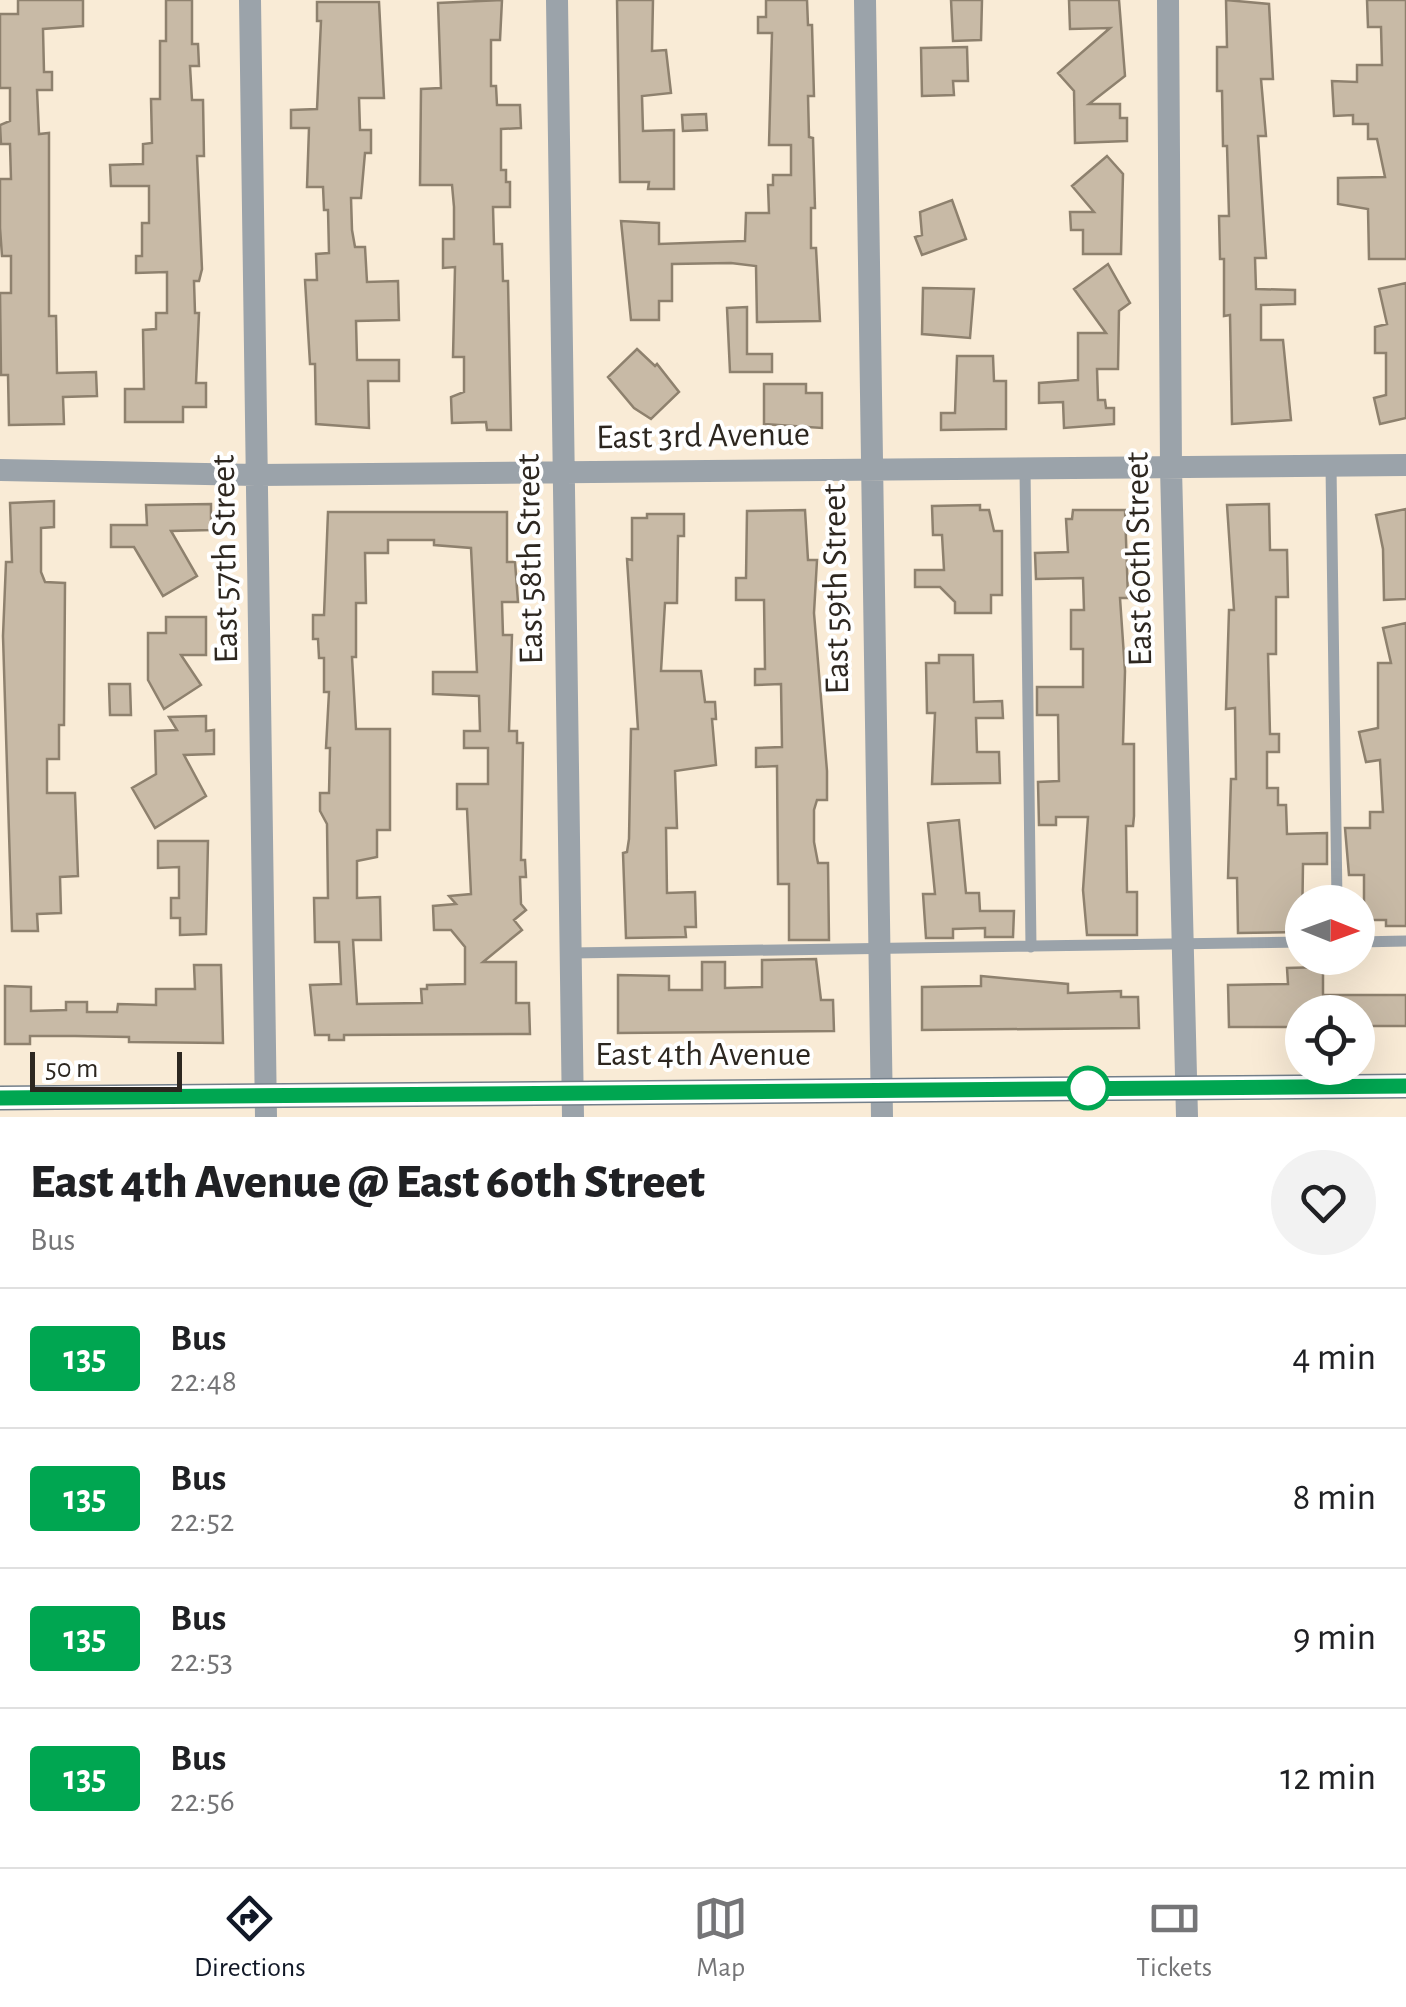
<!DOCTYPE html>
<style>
:root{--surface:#fff;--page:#f2f2f2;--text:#202124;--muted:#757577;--line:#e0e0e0;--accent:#111827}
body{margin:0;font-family:"Alegreya Sans",sans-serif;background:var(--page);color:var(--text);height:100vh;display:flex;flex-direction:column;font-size:38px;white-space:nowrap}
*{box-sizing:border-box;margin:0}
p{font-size:32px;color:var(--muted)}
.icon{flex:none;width:55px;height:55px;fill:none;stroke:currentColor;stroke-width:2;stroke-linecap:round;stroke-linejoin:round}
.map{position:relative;height:1117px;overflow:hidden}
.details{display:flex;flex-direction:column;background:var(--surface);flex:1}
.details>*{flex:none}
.badge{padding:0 20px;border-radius:8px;font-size:35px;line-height:65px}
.needle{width:65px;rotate:91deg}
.fabs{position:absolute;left:1285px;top:885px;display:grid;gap:20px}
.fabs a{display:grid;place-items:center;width:90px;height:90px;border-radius:50%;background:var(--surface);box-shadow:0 10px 40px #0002;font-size:50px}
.scale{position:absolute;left:30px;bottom:25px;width:152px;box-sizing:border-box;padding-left:10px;border:5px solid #2d2720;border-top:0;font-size:28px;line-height:35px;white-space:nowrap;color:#2d2720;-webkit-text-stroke:8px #fff;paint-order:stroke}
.map>.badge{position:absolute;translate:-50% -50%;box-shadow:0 0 0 5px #fff}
.round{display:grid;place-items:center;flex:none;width:105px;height:105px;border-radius:52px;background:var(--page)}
.headline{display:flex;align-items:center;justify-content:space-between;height:170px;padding:0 30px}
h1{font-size:48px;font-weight:800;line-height:75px}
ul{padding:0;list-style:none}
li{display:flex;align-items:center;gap:30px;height:140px;padding:0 30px;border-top:2px solid var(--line)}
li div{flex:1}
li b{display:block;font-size:38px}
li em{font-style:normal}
li .badge{min-width:110px;font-weight:700;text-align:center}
.tab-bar{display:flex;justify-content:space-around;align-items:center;height:140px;border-top:2px solid var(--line);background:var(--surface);font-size:28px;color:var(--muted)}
.tab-bar a{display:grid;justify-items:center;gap:5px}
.tab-bar .current{color:var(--accent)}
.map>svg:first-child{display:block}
.building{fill:#c8baa6;stroke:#8e816e;stroke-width:2.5;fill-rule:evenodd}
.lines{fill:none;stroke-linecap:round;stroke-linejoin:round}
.lane{stroke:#9ba3aa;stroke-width:11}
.street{stroke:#9ba3aa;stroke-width:22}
.secondary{stroke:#737f8a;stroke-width:25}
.line-casing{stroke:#fff;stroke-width:22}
.line{stroke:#00a651;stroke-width:15}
.stop-dot{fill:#fff;stroke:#00a651;stroke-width:5}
.labels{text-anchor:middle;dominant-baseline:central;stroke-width:8;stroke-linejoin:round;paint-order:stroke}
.street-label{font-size:35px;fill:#2d2720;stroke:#fff}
</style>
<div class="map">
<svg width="1406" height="1117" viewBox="0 0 1406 1117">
<rect width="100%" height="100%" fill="#f9ebd6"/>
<path class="building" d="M18 0H83V26L43 29 44 72H52V90H37L39 134 49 133V316H56L57 373 96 372 97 396 63 397 64 424 9 425 8 375H1L0 293H11V256H2L0 228V179H11L10 144H1L0 125 10 121V88H0V14H18Z
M166 0H192V44H198L199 66H190L192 100H203L204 156H197L202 269 199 281H194L195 313H199L196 383H206V407H183V422H125V389H144L143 330 156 329V313H167V272L136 273V256H142V223H149V186H111L110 165 143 164V144L152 143 151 99H160V41H166Z
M502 0 500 40H491V86H496L497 105H520L521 128 501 129V170H506V182H510V207H493L494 244H502L503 281H508L511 430H487L486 422 452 423 451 397 464 392V357H453L455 267 443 268V239H454V207L452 185H420L421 89 441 88 438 3Z
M617 0H653L652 51 666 50 671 93 642 96 643 131 674 130V189H648L649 182H620Z
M766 0H807L808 25H812L814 96H808L809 137 813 138 815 208H811V248H816L820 321 757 322 756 266 731 263 672 264V301H659V320H631L621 221 659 223V244L745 241 746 213H769L768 185H773V175H791V145H769L772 33H758V17H766Z
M951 0H982L981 40 953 41Z
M1069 0H1119L1125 76 1089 104H1120V118H1127V141L1075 143 1074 91 1058 73 1110 28 1070 29Z
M1226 0 1269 4 1273 79H1261L1266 136H1258L1266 258H1255L1256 289 1295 290V304L1261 305V340H1283L1291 420 1232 424 1230 315 1224 316V259H1220L1219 216H1229L1227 146H1223L1222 91H1217V47H1227Z
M1367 0H1406V259H1369L1368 209 1338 204V178L1385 177 1377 139H1368V124H1353V115L1334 116 1332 81 1357 82V65H1382L1381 27H1368Z
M317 2H379L384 98H359L360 130H371V153H365L361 198H351L352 230 355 247H365L367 282 398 281 399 320 356 321 357 360H399V381H368L369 428 316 424 315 364H310L305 280H317L316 254 329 253 328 210H324L323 187H307L309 128H291V110L317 109 321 21H317Z
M967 47 968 81H953L954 95 922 96 921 48Z
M706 114 707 130 683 131 682 115Z
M1107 156 1123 174 1121 254H1083V230H1071L1070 212H1094L1072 186Z
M952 200 966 239 922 255 915 237 922 235 920 212Z
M1108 264 1130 303 1119 311 1118 369H1097L1098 400H1105L1106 408H1114V424L1064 428 1063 402 1039 403V383L1078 380V333H1106L1074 289Z
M1406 283V418L1380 424 1374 398 1386 395V353H1375V327L1387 324 1379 289Z
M923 288 974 289 970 338 922 334Z
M747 307V354H772V372H730L727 308Z
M637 349 655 366 657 364 679 392 651 419 634 408 608 377Z
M957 356H993L994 381H1006V429L941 430V413H955Z
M764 384H806V393H822V428L764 424Z
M54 501V527L41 528V572L45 582 65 583 64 725H59V759H47V793H75L78 876 60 877 61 913 37 914 38 931H12L3 636 6 562H12L10 503Z
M211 504V530L171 531 197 576 163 596 134 547H111V525H147L146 505Z
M1269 504 1270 550H1287L1288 597H1276V654H1268L1270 734H1279V752H1267V788H1278V805H1286L1287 834 1327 833V864H1303L1302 932 1238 933 1237 878H1228L1231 779H1236L1235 708 1226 709 1229 610H1234L1227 505Z
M980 505V510H989L994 531H1002V595H991V613H955V602L940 587H915V570H944L942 535H933L932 506Z
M1406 509V599L1384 600 1383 549 1376 515Z
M805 510 808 560H817L814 613 827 771V800H817L814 810V842L818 863H828L829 940H789V884H778L777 766 756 767V748L782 747 781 684 755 685V669H765L764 600H736V578H746L747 511Z
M1073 510H1125L1128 598H1120L1125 671 1123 744H1134V816L1133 826H1126L1127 892H1137V935H1087L1083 890 1088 817H1056V825H1039L1038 782 1059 781 1058 715H1037V687H1083V649H1071V610H1084L1083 578 1036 579 1035 553 1068 552 1066 519H1072Z
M328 512H507V562H515L518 602H502L503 635H512L509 731H517V743H523L521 860H525L526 877H520L521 904 526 910 514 920 522 930 483 962H516V1003H529L530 1034 344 1035V1040H329V1035H315L310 985 341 984 339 942H315L314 898H328L327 824 320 811V793H329L330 748H326L329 692H324V658H319L318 639H313V615H324ZM388 540H434V545L471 548 477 672H433V694L479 696 480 731H464V748H488V784H457V809H467L471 894 449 896 456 904 433 906 434 930H451L465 947V984L427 985V989H421L422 1003 357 1004 353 940H381L380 897 357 898V861L377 857V830H390V729H356L352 657H356V603H366L365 553H388Z
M647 514H684V536H678L677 603H665L661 671H701L705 702H715L716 719H712L716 765 675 771 677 828H666L667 893 695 892 696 927H685L686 937 626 938 623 853 627 852 629 839 631 729H638L627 559 632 560V518H647Z
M166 617H206V655H181L201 685 164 709 148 680V633H166Z
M1406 623V926H1386V920H1364V875H1349L1345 828H1370V812H1383L1380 760 1366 762 1359 732 1378 728V663H1391L1383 628Z
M939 655H973L974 702 1002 701 1003 718H976L977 752H999L1000 783 932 784 935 713H927L926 663H939Z
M109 684H130L131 715H110Z
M206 716V731L214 730V754L184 755 206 796 155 828 132 788 156 774 155 731 177 730 169 717Z
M959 820 966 893H979L980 911H1014L1013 937H985V928L953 929V938H926L923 894H935L928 823Z
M158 841H208L206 934 180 935V918H171V898H179V867L158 868Z
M816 959 821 1000H833L834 1031 618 1033V975L669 976V990H702V962H725V988L762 987V960Z
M194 965H221L223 1043 129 1042V1037L75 1036H30V1044H5V986L31 987V1011L66 1010V1002H87V1012H117L118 1004 156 1005V989H195Z
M1323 967V995H1406V1026H1358V1012H1302V1027H1229L1228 985 1288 984 1287 968Z
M981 976 1068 984V993L1121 991V997H1138L1139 1028 922 1030V987L981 986Z"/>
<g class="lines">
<path class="lane" d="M1331 466 1337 902
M1025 468 1031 947
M1358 942 1406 941
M571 953 1302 942"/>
<path class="street" d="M250 0 266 1117
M557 0 573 1117
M865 0 882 1117
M1168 0 1171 468 1187 1117
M0 470 259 475 1406 465"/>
<path class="secondary" d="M0 1098 1406 1086"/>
</g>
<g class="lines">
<defs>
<path id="line" d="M0 1098 1406 1086"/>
</defs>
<use href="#line" class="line-casing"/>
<use href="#line" class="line"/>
</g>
<circle class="stop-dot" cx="1088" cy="1088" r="20"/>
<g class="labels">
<g class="street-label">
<text transform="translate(703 436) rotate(-1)">East 3rd Avenue</text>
<text transform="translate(225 559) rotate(-91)">East 57th Street</text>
<text transform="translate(530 559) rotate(-91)">East 58th Street</text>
<text transform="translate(1139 559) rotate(-91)">East 60th Street</text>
<text transform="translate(836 589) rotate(-91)">East 59th Street</text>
<text x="703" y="1054">East 4th Avenue</text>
</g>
</g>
</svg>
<div class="fabs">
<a><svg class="needle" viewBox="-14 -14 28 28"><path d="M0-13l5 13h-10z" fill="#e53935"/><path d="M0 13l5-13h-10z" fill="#757577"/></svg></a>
<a><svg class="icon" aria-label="locate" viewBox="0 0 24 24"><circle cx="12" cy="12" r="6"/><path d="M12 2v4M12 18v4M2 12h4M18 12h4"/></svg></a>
</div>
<div class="scale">50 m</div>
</div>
<section class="details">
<div class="headline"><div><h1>East 4th Avenue @ East 60th Street</h1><p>Bus</p></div><a class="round"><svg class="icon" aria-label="heart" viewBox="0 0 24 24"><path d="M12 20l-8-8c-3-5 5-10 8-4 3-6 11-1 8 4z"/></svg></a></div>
<ul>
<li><span class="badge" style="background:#00a651;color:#fff">135</span><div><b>Bus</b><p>22:48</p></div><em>4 min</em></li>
<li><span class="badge" style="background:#00a651;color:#fff">135</span><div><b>Bus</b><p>22:52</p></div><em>8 min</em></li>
<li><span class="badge" style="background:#00a651;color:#fff">135</span><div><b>Bus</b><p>22:53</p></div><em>9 min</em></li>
<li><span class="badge" style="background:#00a651;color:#fff">135</span><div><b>Bus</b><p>22:56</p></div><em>12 min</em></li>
</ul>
</section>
<nav class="tab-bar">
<a class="current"><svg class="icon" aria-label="directions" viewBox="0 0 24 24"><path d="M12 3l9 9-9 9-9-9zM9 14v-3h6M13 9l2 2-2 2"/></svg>Directions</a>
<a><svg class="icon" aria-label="map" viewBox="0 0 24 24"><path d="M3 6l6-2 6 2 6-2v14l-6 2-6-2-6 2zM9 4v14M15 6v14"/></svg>Map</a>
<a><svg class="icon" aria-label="tickets" viewBox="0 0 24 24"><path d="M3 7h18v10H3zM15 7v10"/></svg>Tickets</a>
</nav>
